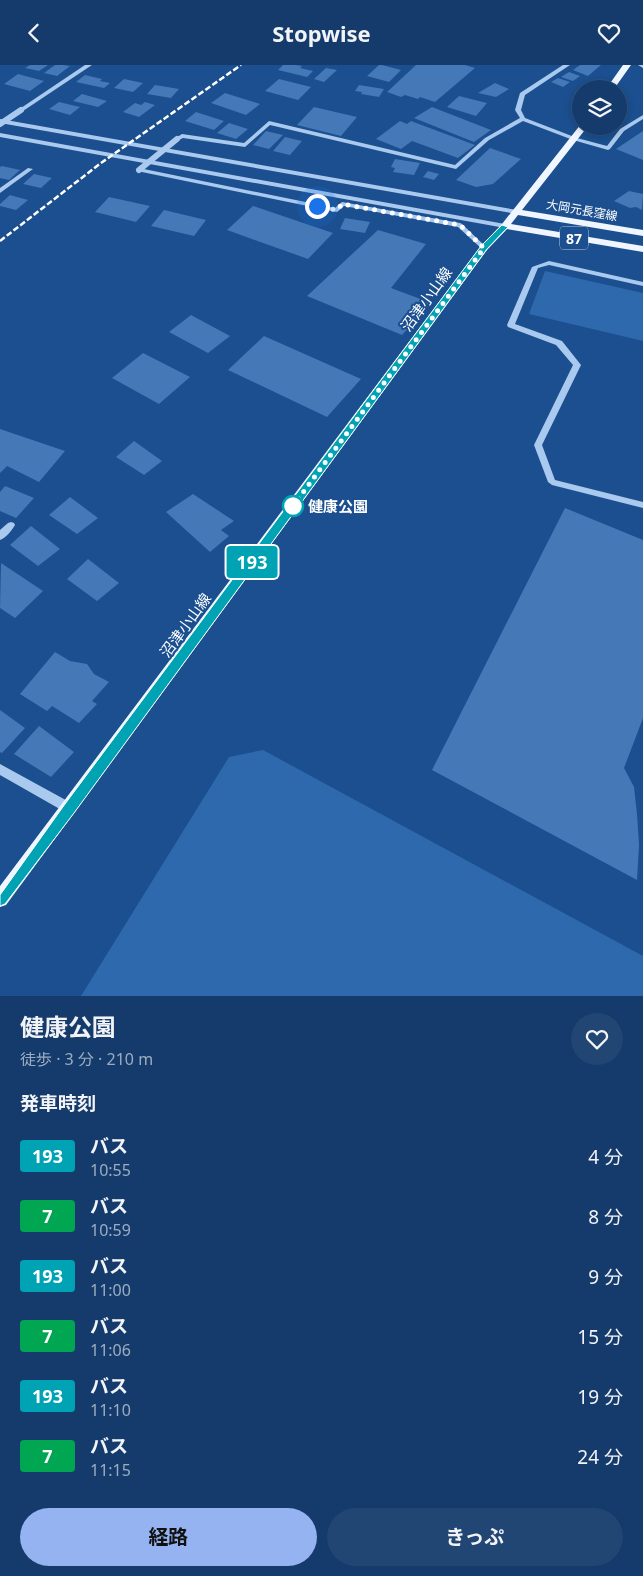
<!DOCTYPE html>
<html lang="ja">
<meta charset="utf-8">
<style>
:root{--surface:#143b6b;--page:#214673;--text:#f1f3f6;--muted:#9dadc1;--line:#33557e;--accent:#95b2f1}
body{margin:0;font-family:"Noto Sans","Noto Sans JP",sans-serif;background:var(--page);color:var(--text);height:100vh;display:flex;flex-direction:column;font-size:19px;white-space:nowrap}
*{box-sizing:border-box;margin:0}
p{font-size:16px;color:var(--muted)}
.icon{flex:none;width:28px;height:28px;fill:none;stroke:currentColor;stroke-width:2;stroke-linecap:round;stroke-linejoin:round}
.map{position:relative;height:931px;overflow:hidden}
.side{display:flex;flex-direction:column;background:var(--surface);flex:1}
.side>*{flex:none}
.badge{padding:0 10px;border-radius:4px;font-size:18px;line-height:32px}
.controls{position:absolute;left:572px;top:15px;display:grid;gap:10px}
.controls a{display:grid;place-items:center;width:55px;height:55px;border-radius:50%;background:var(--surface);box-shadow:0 2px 8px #0003,0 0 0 1px var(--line);font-size:25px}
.you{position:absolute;width:25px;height:25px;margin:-12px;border:4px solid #fff;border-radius:50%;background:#1a73e8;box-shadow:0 0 0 8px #1a73e833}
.map>.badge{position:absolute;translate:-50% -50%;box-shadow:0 0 0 2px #fff}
h2{padding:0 20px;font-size:19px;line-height:45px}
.round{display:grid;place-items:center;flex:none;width:52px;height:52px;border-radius:26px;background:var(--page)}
.headline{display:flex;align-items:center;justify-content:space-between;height:85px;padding:0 20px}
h1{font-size:24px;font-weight:700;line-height:38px}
.button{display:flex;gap:10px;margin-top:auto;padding:10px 20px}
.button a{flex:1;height:58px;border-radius:30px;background:var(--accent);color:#111;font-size:20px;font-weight:700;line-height:58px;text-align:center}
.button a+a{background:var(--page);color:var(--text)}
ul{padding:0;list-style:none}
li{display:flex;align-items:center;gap:15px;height:60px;padding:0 20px}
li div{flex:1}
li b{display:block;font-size:19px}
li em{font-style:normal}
li .badge{min-width:55px;font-weight:700;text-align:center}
header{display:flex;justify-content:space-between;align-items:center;height:65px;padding:0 20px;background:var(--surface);font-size:22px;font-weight:700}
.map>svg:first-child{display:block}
.green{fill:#2e69ad}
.building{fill:#4478b7}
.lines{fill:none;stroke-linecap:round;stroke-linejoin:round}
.minor{fill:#a9c9ee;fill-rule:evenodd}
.major{fill:#f0f6ff;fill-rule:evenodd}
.rail{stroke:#fff;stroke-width:2.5;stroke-dasharray:6 2.5;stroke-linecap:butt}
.minor-bridge{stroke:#a9c9ee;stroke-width:6}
.line{fill:#00a3b4;stroke:#fff}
.walk{stroke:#fff;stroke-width:5;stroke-dasharray:0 9}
.stop-dot{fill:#fff;stroke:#00a3b4;stroke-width:2.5}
.labels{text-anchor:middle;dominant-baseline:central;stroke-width:4;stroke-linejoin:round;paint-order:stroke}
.far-street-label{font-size:12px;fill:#fff;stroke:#1b4f8f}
.shield{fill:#1b4f8f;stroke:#bbcadd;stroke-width:1}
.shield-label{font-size:14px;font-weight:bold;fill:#fff}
.street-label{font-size:15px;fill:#fff;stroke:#1b4f8f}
.stop-label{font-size:15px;font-weight:bold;fill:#fff;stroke:#1b4f8f;text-anchor:start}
</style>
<header><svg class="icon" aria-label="back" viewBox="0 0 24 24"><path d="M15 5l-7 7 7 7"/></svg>Stopwise<svg class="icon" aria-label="heart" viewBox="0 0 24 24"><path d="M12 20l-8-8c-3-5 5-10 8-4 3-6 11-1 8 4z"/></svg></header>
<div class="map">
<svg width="643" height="931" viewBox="0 0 643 931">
<rect width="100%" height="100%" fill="#1b4f8f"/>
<path class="green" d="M545 206 643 228V276L529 249Z
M263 685 643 891V931H81L229 692Z"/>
<path class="building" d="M30 0H48L39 6 25 3Z
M55 0H63L70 1 57 11 44 8Z
M283 0H296L302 1 300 3 313 6 307 12 278 5Z
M379 0H382L401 5 389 17 367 11Z
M416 0H465L475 3 435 37 420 32 418 34 405 30 401 32 387 27Z
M580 0H601L588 11 573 5Z
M326 3 337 5 324 17 314 14Z
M569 7 580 11 573 16 561 12Z
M18 9 44 16 30 26 4 19Z
M85 10 102 14 100 16 110 18 104 23 76 17Z
M558 13 570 17 563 22 551 17Z
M124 14 143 18 133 27 114 23Z
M279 14 311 22 298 35 265 26Z
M495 18 509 24 496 32 478 28Z
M155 20 179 24 171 33 147 29Z
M359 20 384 24 379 32 361 29 362 27 355 26Z
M225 28 260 39 246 50 211 38Z
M82 29 107 36 98 42 73 36Z
M459 31 487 38 476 51 447 42Z
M59 37 80 42 70 50 49 44Z
M145 37 155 40 139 52 123 47 135 38 141 40Z
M314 42 357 52 341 71 297 60Z
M432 42 491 65 474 77 414 53Z
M196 47 224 56 214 65 185 56Z
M400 56 407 59 411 56 475 80 458 93 412 76 401 84 376 74Z
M229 58 248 64 236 74 217 68Z
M266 66 283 70 269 84 253 80Z
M643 66V95L616 84Z
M285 72 302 76 290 90 273 86Z
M490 83 521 94 493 119 476 122 456 115Z
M395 94 420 98 414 110 393 107 395 103 391 102Z
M2 101 20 105 9 115 0 113V102Z
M428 106 439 109 434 115 423 112Z
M34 109 52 113 41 123 23 119Z
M629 126 643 129 642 145 636 142 630 143 614 136Z
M10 130 28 135 16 145 0 141V139Z
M109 132 150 141 136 157 95 147Z
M253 141 333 168 308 194 227 165Z
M164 145 206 155 194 171 151 161Z
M345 153 370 157 365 168 340 164Z
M378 165 426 179 391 223 431 238 402 270 307 231Z
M191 250 230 271 208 288 169 267Z
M264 271 361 314 327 352 228 305Z
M143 288 190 312 159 339 112 313Z
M0 364 65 386 39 417 7 401 0 408Z
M134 376 162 396 144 410 116 392Z
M5 421 34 433 16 453 0 446V427Z
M193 429 234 456 221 465 229 471 210 487 166 447Z
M70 432 98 453 77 469 49 450Z
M565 443 643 475V653L624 703 634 722 637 749 639 780 637 815 432 705Z
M31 461 60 484 38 501 10 480Z
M88 494 119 518 97 536 67 514Z
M1 498 43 526 15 553 0 543Z
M55 587 70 596 87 599 94 609 109 617 92 636 97 639 79 658 52 641 47 646 20 629Z
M0 645 25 663 2 688 0 687Z
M39 661 74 687 51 712 14 689Z"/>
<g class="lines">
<path class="minor" d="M85 0H92L23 46 18 45Z
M563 0H570L525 30 521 45 525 53 577 73 607 81 620 64 643 50V54L624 66 610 84 608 85 573 75 523 56 489 75 456 104 270 60 245 82 183 73 177 76 174 74 182 69 244 78 269 56 455 100 485 73 520 53 515 45 520 28Z
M638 0H643V3Z
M0 54 517 145 520 147 517 149 0 58Z
M0 68 505 159 508 161 505 163 0 72Z
M28 103 33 104 0 128V123Z
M139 103 335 143 342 137 460 158 462 159 487 183 486 184H482L458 162 344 141 337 147 137 106V104Z
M549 196 643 217V221L549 200 538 203 515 259 562 276 581 300 542 380 555 415 643 437V443L552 420 548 417 534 380 573 300 556 280 508 262 507 260 532 202Z
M11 457 14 458 15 460C12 465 6 473 0 475V465L8 458Z
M0 699 73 739 74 743 73 747 69 748 65 747 0 710Z"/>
<path class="major" d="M623 0H631L614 24H606Z
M581 59V61H588L522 145 643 165V171L518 150 511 159 643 181V187L507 164 487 185 74 748 6 840 0 842V821L481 181 502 159Z"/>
<path class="rail" d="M0 176 101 98 241 0"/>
<path class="minor-bridge" d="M0 59 21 45
M139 105 177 74"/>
</g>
<path class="line" d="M502 160 508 162 487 184 74 748 5 839 0 841V830L65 739 481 181Z"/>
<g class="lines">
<path class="walk" d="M293 441 484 183 460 160 342 139 337 145 317 141"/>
</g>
<circle class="stop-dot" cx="293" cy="441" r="10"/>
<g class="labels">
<g class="far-street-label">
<text transform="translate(582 145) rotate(10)">大岡元長窪線</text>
</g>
<rect class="shield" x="560" y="161.5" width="28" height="23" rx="4"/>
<g class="shield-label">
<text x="574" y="173">87</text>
</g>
<g class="street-label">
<text transform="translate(426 234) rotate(-54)">沼津小山線</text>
<text transform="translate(185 560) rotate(-54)">沼津小山線</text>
</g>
<g class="stop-label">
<text x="308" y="441">健康公園</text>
</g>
</g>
</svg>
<div class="controls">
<a><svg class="icon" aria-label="layers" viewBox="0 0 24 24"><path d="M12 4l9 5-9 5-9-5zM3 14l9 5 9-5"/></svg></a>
</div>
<div class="you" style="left:317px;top:141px"></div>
<b class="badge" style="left:252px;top:497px;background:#00a3b4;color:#fff">193</b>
</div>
<section class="side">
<div class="headline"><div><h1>健康公園</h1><p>徒歩 · 3 分 · 210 m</p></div><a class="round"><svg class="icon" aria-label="heart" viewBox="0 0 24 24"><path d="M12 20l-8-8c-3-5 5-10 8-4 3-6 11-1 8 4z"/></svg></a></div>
<h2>発車時刻</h2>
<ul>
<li><span class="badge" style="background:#00a3b4;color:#fff">193</span><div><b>バス</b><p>10:55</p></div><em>4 分</em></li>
<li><span class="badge" style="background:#00a651;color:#fff">7</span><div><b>バス</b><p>10:59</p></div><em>8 分</em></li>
<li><span class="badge" style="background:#00a3b4;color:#fff">193</span><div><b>バス</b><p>11:00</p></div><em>9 分</em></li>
<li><span class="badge" style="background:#00a651;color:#fff">7</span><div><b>バス</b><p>11:06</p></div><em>15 分</em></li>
<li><span class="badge" style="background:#00a3b4;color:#fff">193</span><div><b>バス</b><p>11:10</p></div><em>19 分</em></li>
<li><span class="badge" style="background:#00a651;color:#fff">7</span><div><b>バス</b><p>11:15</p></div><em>24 分</em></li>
</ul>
<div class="button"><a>経路</a><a>きっぷ</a></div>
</section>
